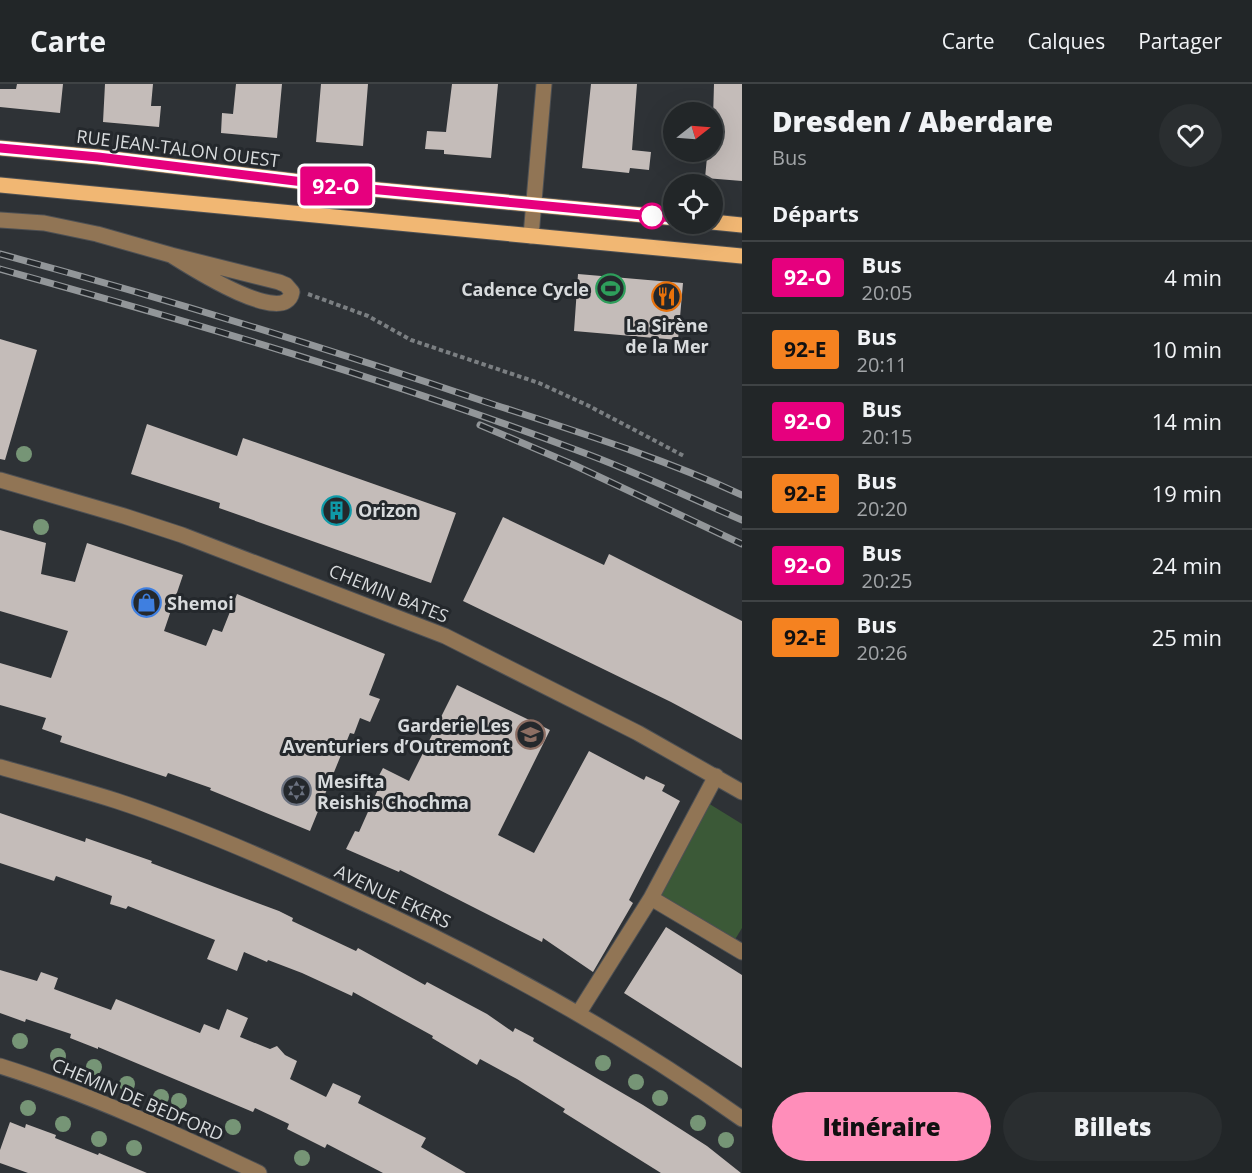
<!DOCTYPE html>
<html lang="fr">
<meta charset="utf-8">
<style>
:root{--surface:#222628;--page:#2a2e30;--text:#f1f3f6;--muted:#a2a5a8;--line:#3f4345;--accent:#ff8eba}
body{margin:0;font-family:"Open Sans",sans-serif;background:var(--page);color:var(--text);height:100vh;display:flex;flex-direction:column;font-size:22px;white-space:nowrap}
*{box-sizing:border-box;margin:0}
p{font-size:20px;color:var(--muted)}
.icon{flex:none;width:33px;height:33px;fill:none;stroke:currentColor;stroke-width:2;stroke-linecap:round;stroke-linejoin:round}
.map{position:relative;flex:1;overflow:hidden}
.sheet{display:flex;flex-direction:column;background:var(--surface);width:510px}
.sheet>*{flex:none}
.badge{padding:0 12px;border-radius:4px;font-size:21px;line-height:39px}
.needle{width:39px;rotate:73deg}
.buttons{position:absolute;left:663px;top:18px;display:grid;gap:12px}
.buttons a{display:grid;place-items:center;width:60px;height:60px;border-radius:50%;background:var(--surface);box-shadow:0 6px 24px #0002,0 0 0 2px var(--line);font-size:30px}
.map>.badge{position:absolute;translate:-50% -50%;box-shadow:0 0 0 3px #fff}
h2{padding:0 30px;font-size:22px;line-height:54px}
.round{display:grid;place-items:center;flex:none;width:63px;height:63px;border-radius:32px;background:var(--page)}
.summary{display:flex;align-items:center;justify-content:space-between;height:102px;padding:0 30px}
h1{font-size:28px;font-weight:800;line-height:45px}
.cta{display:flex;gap:12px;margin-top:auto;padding:12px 30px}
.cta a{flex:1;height:69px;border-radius:36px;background:var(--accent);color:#111;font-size:24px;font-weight:800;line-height:69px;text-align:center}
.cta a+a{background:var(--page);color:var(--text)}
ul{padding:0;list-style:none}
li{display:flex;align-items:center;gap:18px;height:72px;padding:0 30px;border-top:2px solid var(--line)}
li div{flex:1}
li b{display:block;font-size:22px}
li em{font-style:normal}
li .badge{min-width:66px;font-weight:700;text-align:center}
header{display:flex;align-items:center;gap:36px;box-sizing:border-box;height:84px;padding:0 30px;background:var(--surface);border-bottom:2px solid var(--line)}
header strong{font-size:28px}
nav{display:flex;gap:33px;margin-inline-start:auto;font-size:21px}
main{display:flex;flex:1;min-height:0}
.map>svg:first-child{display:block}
.green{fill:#3b5937}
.building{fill:#c4bcb9}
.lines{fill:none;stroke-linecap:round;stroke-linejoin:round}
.minor-casing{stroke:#4d5054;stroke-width:17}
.major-casing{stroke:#4d5054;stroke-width:17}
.path{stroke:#7b7f82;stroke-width:4;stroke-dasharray:4.5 3;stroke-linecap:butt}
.minor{stroke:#917555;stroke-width:15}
.major{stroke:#f1b773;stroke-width:15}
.rail-casing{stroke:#929699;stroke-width:7}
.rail{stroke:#24282c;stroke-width:4.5;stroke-dasharray:14;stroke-linecap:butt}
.tree{fill:#769576}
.line-casing{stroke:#fff;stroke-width:14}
.line{stroke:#e6007e;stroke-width:9}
.stop-dot{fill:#fff;stroke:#e6007e;stroke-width:3}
.labels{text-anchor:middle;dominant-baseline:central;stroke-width:6;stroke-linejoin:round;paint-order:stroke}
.street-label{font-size:18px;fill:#d8dbdd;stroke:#24282c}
.poi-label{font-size:18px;font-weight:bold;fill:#d8dbdd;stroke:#24282c;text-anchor:start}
</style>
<header>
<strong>Carte</strong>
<nav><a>Carte</a><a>Calques</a><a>Partager</a></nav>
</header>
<main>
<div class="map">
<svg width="742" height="1089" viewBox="0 0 742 1089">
<rect width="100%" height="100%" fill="#2e3236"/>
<path class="green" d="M703 716 742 740V844L731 862 651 814Z"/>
<path class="building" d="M17 0H63L60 29 0 23V5H16Z
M105 0H153L151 22H161L159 43 103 38Z
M236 0H282L277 54 221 49 222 29 233 30Z
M321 0H368L363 62 316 58Z
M452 0H498L491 74 444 70V66L425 65 427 47 446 48Z
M591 0H637L632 66 651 68 649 86 630 84 629 89 582 84Z
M714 0H742V97L705 94 707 73 709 68H712Z
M578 190 683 199 678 256 574 247Z
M0 255 37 266 5 376 0 375Z
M147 340 237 372 243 354 456 429 431 499 219 424 220 419 131 390Z
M503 433 604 481 609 470 742 537V656L671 618 463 517Z
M0 446 46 459 41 490 75 498 87 459 183 491 164 547 206 562 213 545 222 548 237 510 385 570 369 611 380 615 370 638 360 634 354 650 350 649 310 747 210 706 211 704 168 689 166 693 60 658 62 652 42 645 46 634 0 621V579L51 594 68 547 0 527Z
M457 601 550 646 498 751 534 769 589 667 644 696 646 692 665 701 662 707 680 717 629 816 633 819 593 888 543 854 542 858 400 786 399 788 346 765 355 747 359 748 379 703 374 701 383 684 409 697Z
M0 729 85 758 86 754 152 777 151 779 279 827 293 834 292 837 356 867 358 864 425 901 427 898 487 930 513 948 515 944 534 954 533 957 643 1021 707 1062 741 1089H661L563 1028 565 1025 517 995 480 975 477 981 432 954 433 952 353 908 352 912 302 889 268 876 267 878 244 868 237 887 207 875 215 856 128 822 126 825 110 820 112 812 56 792 54 797 0 779Z
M666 843 742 891V984L624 909Z
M0 886 37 897 41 888 58 894 54 905 111 926 116 915 200 949 204 940 219 946 227 925 248 934 240 953 270 965 277 962 285 971 297 977 290 995 326 1013 333 999 361 1012 358 1019 426 1054 421 1063 466 1089H383L327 1060 325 1064 287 1045 289 1040 255 1024 253 1028 98 963V965L70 954 71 950 26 935 25 938 0 929Z
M10 1038 25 1044 26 1040 56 1051 55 1054 98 1071 99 1069 147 1089H28L0 1079V1066Z"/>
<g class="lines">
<defs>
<path id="minor" d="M0 136 44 139 97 150 171 171 279 198 286 201 292 208C286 245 187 181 171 171
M531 152 544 0
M0 396 124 432 182 451 445 552 638 649 742 708
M0 683C39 694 79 705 117 717 196 743 273 777 348 812 486 875 619 947 742 1035
M651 814 742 868
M578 930 651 814 716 692
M0 982C89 1010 174 1049 259 1089"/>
<path id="major" d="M0 64 98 73 328 101 674 134
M0 101 742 172
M712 138 742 141"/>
</defs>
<use href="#minor" class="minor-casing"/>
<use href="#major" class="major-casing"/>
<path class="path" d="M308 210 368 232 411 256 539 299 587 321 684 372"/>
<use href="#minor" class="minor"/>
<use href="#major" class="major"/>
<defs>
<path id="rail" d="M0 170C164 214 326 264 486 318 572 346 660 373 742 411
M0 185C195 239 390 296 579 367 634 387 688 413 742 436
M480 341 574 381 742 460"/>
</defs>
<use href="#rail" class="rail-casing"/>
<use href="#rail" class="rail"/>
</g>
<g class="tree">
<circle cx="24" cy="370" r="8"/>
<circle cx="41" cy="443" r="8"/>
<circle cx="20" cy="957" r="8"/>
<circle cx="58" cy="972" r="8"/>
<circle cx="603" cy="979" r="8"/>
<circle cx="94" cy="983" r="8"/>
<circle cx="636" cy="998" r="8"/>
<circle cx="127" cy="1000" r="8"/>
<circle cx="161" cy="1013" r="8"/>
<circle cx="660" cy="1014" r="8"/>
<circle cx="179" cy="1017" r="8"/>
<circle cx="28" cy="1024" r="8"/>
<circle cx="698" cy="1039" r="8"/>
<circle cx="63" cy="1040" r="8"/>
<circle cx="233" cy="1043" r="8"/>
<circle cx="99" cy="1055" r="8"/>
<circle cx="726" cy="1056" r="8"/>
<circle cx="134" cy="1064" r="8"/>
<circle cx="302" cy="1074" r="8"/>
</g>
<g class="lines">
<defs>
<path id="line" d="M0 64 98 73 328 101 674 134"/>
</defs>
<use href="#line" class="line-casing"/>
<use href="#line" class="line"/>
</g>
<defs>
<symbol id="stadium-ring" viewBox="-11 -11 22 22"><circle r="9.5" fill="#24282c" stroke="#2e9e5b" stroke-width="1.5"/><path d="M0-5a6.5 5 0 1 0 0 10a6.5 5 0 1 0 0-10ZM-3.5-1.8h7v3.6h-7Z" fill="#2e9e5b"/></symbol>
<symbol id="restaurant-ring" viewBox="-11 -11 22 22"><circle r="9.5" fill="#24282c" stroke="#e8710a" stroke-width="1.5"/><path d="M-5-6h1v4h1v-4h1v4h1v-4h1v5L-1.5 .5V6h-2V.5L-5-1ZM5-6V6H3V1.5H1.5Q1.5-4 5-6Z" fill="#e8710a"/></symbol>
<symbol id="building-ring" viewBox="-11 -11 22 22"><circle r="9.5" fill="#24282c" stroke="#0f9aa8" stroke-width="1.5"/><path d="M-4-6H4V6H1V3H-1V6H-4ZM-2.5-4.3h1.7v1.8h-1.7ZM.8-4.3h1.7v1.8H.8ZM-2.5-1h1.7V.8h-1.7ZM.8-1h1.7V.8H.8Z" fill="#0f9aa8"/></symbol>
<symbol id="shop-ring" viewBox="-11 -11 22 22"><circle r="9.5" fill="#24282c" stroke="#3f7fe0" stroke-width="1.5"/><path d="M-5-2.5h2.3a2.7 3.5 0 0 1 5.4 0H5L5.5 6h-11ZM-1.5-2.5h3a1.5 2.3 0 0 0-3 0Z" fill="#3f7fe0"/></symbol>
<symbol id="school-ring" viewBox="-11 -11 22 22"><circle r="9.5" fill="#24282c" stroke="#8d6e63" stroke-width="1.5"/><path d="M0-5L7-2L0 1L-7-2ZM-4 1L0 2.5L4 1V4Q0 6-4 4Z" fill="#8d6e63"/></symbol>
<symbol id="synagogue-ring" viewBox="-11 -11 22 22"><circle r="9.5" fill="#24282c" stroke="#6b7280" stroke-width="1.5"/><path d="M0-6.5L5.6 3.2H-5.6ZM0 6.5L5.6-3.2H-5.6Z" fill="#6b7280"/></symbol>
</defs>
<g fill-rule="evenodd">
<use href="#stadium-ring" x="594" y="188" width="33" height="33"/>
<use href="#restaurant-ring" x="650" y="196" width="33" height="33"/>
<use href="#building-ring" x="320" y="410" width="33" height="33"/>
<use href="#shop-ring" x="130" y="502" width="33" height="33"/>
<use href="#school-ring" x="514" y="634" width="33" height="33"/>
<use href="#synagogue-ring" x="280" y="690" width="33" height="33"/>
</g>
<circle class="stop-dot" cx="652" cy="132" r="12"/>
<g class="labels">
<g class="street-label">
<text transform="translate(178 64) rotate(7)">RUE JEAN-TALON OUEST</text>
<text transform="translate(389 509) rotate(22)">CHEMIN BATES</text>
<text transform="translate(393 812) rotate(25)">AVENUE EKERS</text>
<text transform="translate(138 1015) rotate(23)">CHEMIN DE BEDFORD</text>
</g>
<g class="poi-label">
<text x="589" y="205" text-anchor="end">Cadence Cycle</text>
<text x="667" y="241" text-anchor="middle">La Sirène<tspan x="667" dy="21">de la Mer</tspan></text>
<text x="358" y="426">Orizon</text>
<text x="167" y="519">Shemoi</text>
<text x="510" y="641" text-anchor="end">Garderie Les<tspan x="510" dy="21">Aventuriers d’Outremont</tspan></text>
<text x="317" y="697">Mesifta<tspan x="317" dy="21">Reishis Chochma</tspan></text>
</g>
</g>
</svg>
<div class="buttons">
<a><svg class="needle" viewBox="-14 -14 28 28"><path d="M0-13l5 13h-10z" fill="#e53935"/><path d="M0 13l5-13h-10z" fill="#a2a5a8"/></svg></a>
<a><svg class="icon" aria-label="locate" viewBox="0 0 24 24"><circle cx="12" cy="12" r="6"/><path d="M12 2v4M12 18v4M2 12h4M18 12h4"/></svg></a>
</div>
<b class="badge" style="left:336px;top:102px;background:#e6007e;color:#fff">92-O</b>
</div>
<section class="sheet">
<div class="summary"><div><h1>Dresden / Aberdare</h1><p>Bus</p></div><a class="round"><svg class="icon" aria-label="heart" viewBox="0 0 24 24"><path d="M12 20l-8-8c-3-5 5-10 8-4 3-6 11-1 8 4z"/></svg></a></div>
<h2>Départs</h2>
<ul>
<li><span class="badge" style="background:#e6007e;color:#fff">92-O</span><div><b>Bus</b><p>20:05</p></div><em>4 min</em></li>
<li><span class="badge" style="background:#f58220;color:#111">92-E</span><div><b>Bus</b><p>20:11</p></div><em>10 min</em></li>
<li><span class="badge" style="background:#e6007e;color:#fff">92-O</span><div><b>Bus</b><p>20:15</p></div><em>14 min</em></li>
<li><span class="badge" style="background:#f58220;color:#111">92-E</span><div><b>Bus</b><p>20:20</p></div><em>19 min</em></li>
<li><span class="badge" style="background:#e6007e;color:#fff">92-O</span><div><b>Bus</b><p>20:25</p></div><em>24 min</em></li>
<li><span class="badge" style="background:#f58220;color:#111">92-E</span><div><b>Bus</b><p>20:26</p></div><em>25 min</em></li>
</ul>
<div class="cta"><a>Itinéraire</a><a>Billets</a></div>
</section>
</main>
